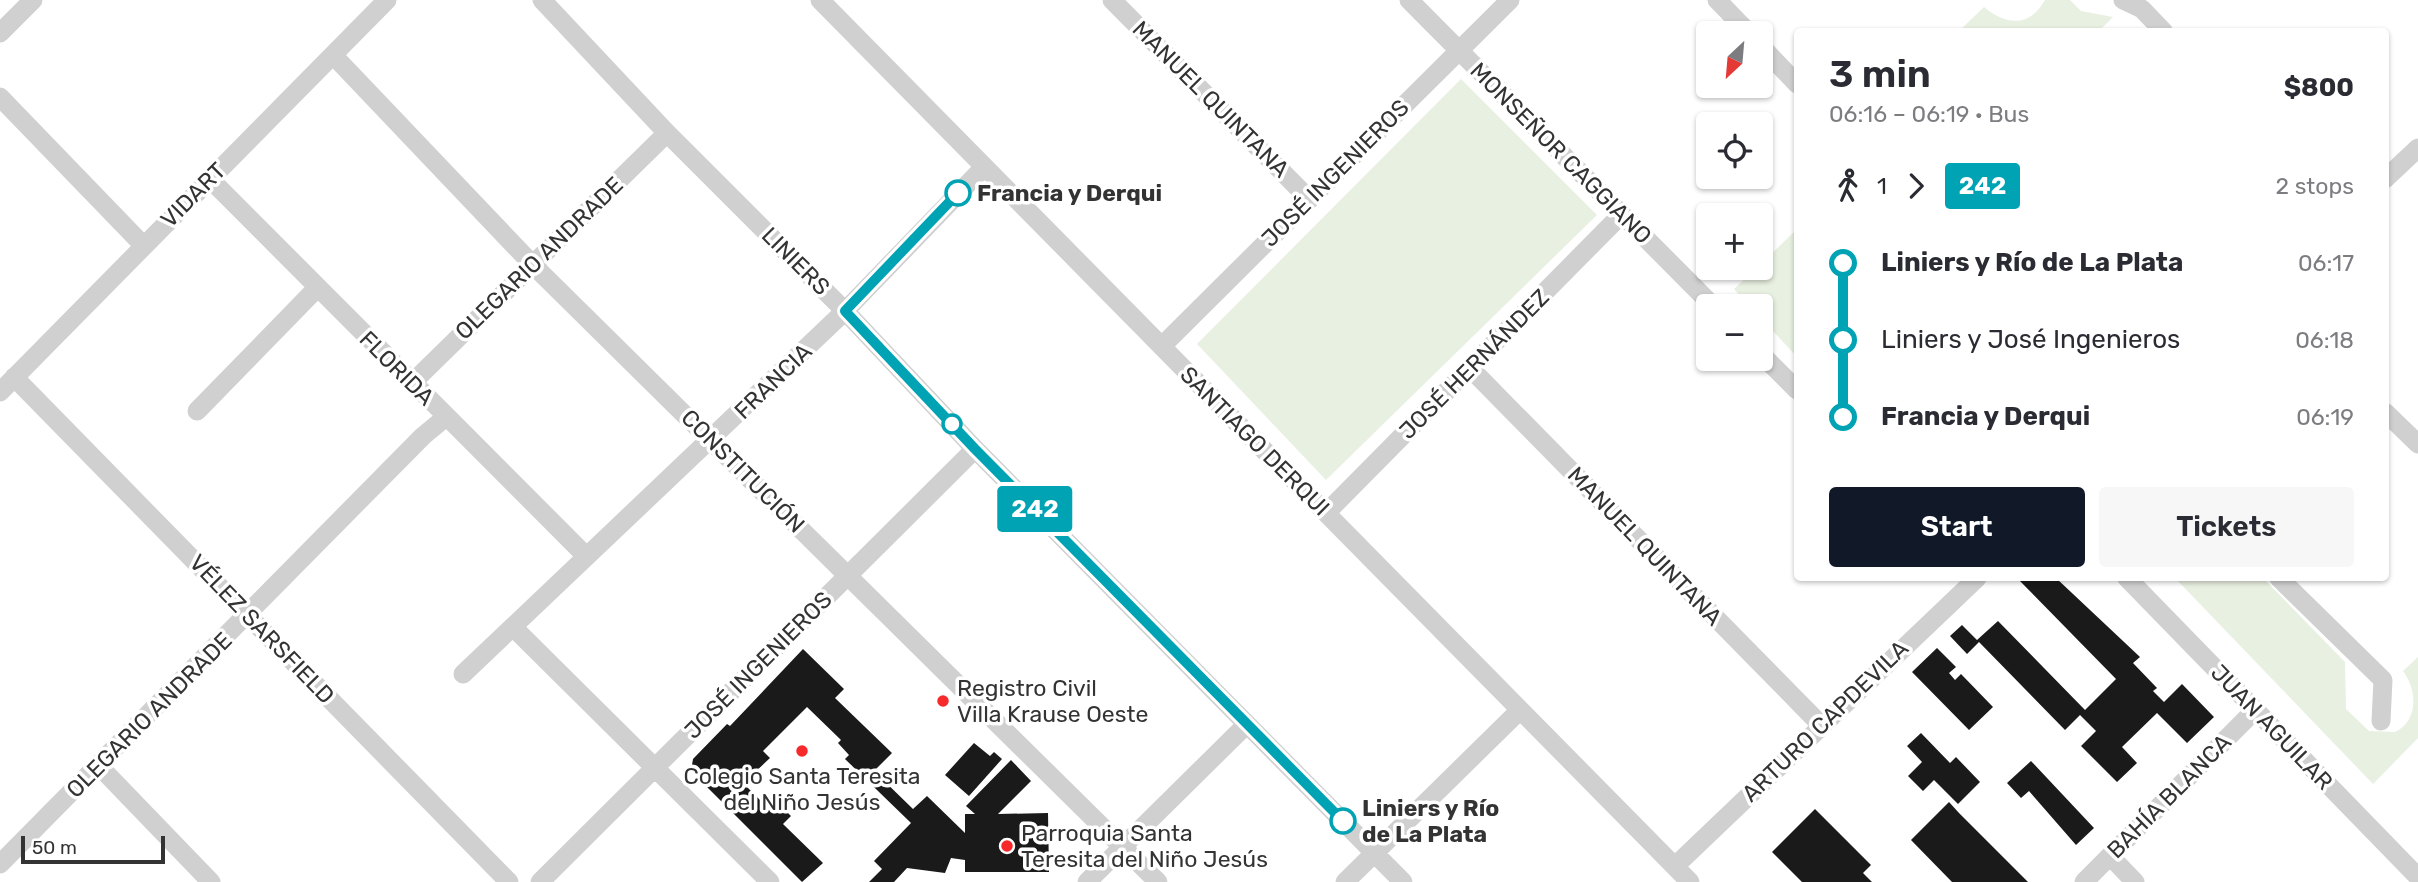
<!DOCTYPE html>
<meta charset="utf-8">
<style>
:root{--surface:#fff;--page:#f7f7f7;--text:#2b2b33;--muted:#7c7c81;--accent:#111827}
body{margin:0;font-family:Rubik,sans-serif;background:var(--page);color:var(--text);height:100vh;display:flex;flex-direction:column;font-size:26px;white-space:nowrap}
*{box-sizing:border-box;margin:0}
p{font-size:23px;color:var(--muted)}
.icon{flex:none;width:38px;height:38px;fill:none;stroke:currentColor;stroke-width:2;stroke-linecap:round;stroke-linejoin:round}
.map{position:relative;flex:1;overflow:hidden}
.panel{position:absolute;left:1794px;top:28px;width:595px;height:553px;display:flex;flex-direction:column;background:var(--surface);border-radius:7px;box-shadow:0 2px 5px #0004}
.panel>*{flex:none}
.badge{padding:0 14px;border-radius:5px;font-size:24px;line-height:46px}
.needle{width:46px;rotate:206deg}
.tools{position:absolute;left:1696px;top:21px;display:grid;gap:14px}
.tools a{display:grid;place-items:center;width:77px;height:77px;border-radius:7px;background:var(--surface);box-shadow:0 2px 5px #0004;font-size:35px}
.scale{position:absolute;left:21px;bottom:18px;width:144px;box-sizing:border-box;padding-left:7px;border:4px solid #333;border-top:0;font-size:19px;line-height:24px;white-space:nowrap;color:#333;-webkit-text-stroke:5px #fff;paint-order:stroke}
.map>.badge{position:absolute;translate:-50% -50%;box-shadow:0 0 0 4px #fff}
.legs{display:flex;align-items:center;gap:10px;height:77px;padding:0 35px;font-size:23px}
.legs p{margin-inline-start:auto}
.summary{display:flex;align-items:center;justify-content:space-between;height:119px;padding:0 35px}
h1{font-size:38px;font-weight:600;line-height:52px}
.primary-button{display:flex;gap:14px;margin-top:auto;padding:14px 35px}
.primary-button a{flex:1;height:80px;border-radius:7px;background:var(--accent);color:#fff;font-size:28px;font-weight:600;line-height:80px;text-align:center}
.primary-button a+a{background:var(--page);color:var(--text)}
ul{padding:0 35px;list-style:none}
li{display:flex;align-items:center;gap:24px;height:77px;font-size:26px}
li i{display:grid;place-items:center;width:10px;height:100%;margin:0 9px;background:currentColor}
li i::after{content:'';width:18px;height:18px;margin:-9px;border:5px solid;border-radius:50%;background:var(--surface)}
li p{margin-inline-start:auto}
li:first-child i{background:linear-gradient(#0000 50%,currentColor 0)}
li:last-child i{background:linear-gradient(currentColor 50%,#0000 0)}
.map>svg:first-child{display:block}
.green{fill:#e8f0e1}
.building{fill:#1a1a1a}
.lines{fill:none;stroke-linecap:round;stroke-linejoin:round}
.minor{stroke:#d0d0d0;stroke-width:19}
.line-1-casing{stroke:#fff;stroke-width:16}
.line-1{stroke:#00a3b4;stroke-width:10}
.stop-1-dot{fill:#fff;stroke:#00a3b4;stroke-width:3.5}
.poi-dot{fill:#f6292b;stroke:#fff;stroke-width:2.5}
.labels{text-anchor:middle;dominant-baseline:central;stroke-width:7;stroke-linejoin:round;paint-order:stroke}
.street-label{font-size:23px;fill:#333;stroke:#fff}
.stop-label{font-size:23px;font-weight:bold;fill:#333;stroke:#fff;text-anchor:start}
.poi-label{font-size:23px;fill:#333;stroke:#fff;text-anchor:start}
</style>
<div class="map">
<svg width="2418" height="882" viewBox="0 0 2418 882">
<rect width="100%" height="100%" fill="#fff"/>
<path class="green" d="M2045 0H2070L2081 11 2113 17 2099 31H1959L1984 7C2007 26 2030 27 2045 0Z
M1461 79 1597 215 1326 480 1197 344Z
M1797 229V357L1761 318 1760 306H1749L1734 289 1756 268H1760L1761 264Z
M2175 578H2263L2345 662 2346 709 2369 731 2395 732C2418 721 2418 691 2403 671L2418 657V738L2373 784Z"/>
<path class="building" d="M2017 578H2056L2140 657 2133 663 2157 688 2153 691 2164 702 2182 684 2214 717 2187 743 2157 713 2122 747 2137 763 2117 782 2081 746 2096 731 2080 715 2065 730 1979 642 1967 654 1950 636 1962 625 1977 640 1998 621 2085 710 2116 679Z
M1937 648 1956 667 1949 673 1955 680 1961 674 1993 707 1969 730 1912 672Z
M803 649 844 689 835 698 892 753 874 771 913 809 927 796 965 833V814H975L966 806 1011 760 1031 781 998 814 1048 813 1049 872H965V860L951 858 945 873 907 868 894 882H869L882 869 874 861 911 823 845 759 849 755 838 743 841 740 807 707 763 751 770 758 754 773 748 768 738 778 772 812 779 804 791 816 783 824 823 863 802 882 691 771 693 759 727 724 730 726Z
M1921 733 1950 763 1956 757 1980 782 1958 804 1934 780 1923 791 1908 776 1922 762 1907 746Z
M974 743 990 756 994 752 1002 759 969 796 945 775Z
M2031 761 2094 828 2076 845 2029 791 2021 798 2007 783Z
M1949 802 1959 813 2028 882H1952L1911 840Z
M1815 809 1871 865 1863 873 1872 882H1802L1772 852Z"/>
<g class="lines">
<path class="minor" d="M542 0 667 133 845 311 975 449 1403 882
M820 0 1690 882
M1112 0 1309 199
M1409 0 1713 306
M1717 0 1749 33
M2123 0 2142 9 2164 32
M0 33 33 0
M1760 45 1797 84
M333 55 533 265 1158 882
M0 97 143 245
M209 178 586 556
M2385 179 2418 148
M1162 346 1510 0
M1760 353 1797 390
M1470 368 1820 724
M14 377 509 882
M411 384 667 133
M0 392 387 0
M197 411 317 288
M2385 412 2418 444
M1326 513 1622 214
M2127 578 2418 877
M2279 578 2383 680 2381 721
M513 627 770 882
M463 674 845 311 984 167
M99 766 211 882
M2110 856 2135 882
M0 864 423 436 446 417
M1675 866 1977 578
M540 882 975 449
M1087 882 1247 724
M1345 882 1520 710
M2084 882 2255 710"/>
</g>
<g class="lines">
<defs>
<path id="line-1" d="M958 193 845 311 975 449 1343 821"/>
</defs>
<use href="#line-1" class="line-1-casing"/>
<use href="#line-1" class="line-1"/>
</g>
<g class="stop-1-dot">
<circle cx="958" cy="193" r="12"/>
<circle cx="952" cy="424" r="9"/>
<circle cx="1343" cy="821" r="12"/>
</g>
<g class="poi-dot">
<circle cx="943" cy="701" r="7"/>
<circle cx="802" cy="751" r="7"/>
<circle cx="1007" cy="846" r="7"/>
</g>
<g class="labels">
<g class="street-label">
<text transform="translate(1211 99) rotate(45)">MANUEL QUINTANA</text>
<text transform="translate(1561 153) rotate(45)">MONSEÑOR CAGGIANO</text>
<text transform="translate(1335 173) rotate(-45)">JOSÉ INGENIEROS</text>
<text transform="translate(193 195) rotate(-45)">VIDART</text>
<text transform="translate(539 258) rotate(-44)">OLEGARIO ANDRADE</text>
<text transform="translate(796 261) rotate(45)">LINIERS</text>
<text transform="translate(1474 364) rotate(-45)">JOSÉ HERNÁNDEZ</text>
<text transform="translate(397 368) rotate(45)">FLORIDA</text>
<text transform="translate(773 381) rotate(-44)">FRANCIA</text>
<text transform="translate(1255 441) rotate(45)">SANTIAGO DERQUI</text>
<text transform="translate(743 471) rotate(45)">CONSTITUCIÓN</text>
<text transform="translate(1645 546) rotate(46)">MANUEL QUINTANA</text>
<text transform="translate(262 629) rotate(46)">VÉLEZ SARSFIELD</text>
<text transform="translate(758 665) rotate(-45)">JOSÉ INGENIEROS</text>
<text transform="translate(149 715) rotate(-45)">OLEGARIO ANDRADE</text>
<text transform="translate(1825 721) rotate(-44)">ARTURO CAPDEVILA</text>
<text transform="translate(2272 727) rotate(46)">JUAN AGUILAR</text>
<text transform="translate(2169 796) rotate(-45)">BAHÍA BLANCA</text>
</g>
<g class="stop-label">
<text x="977" y="193">Francia y Derqui</text>
<text x="1362" y="808">Liniers y Río<tspan x="1362" dy="26">de La Plata</tspan></text>
</g>
<g class="poi-label">
<text x="957" y="688">Registro Civil<tspan x="957" dy="26">Villa Krause Oeste</tspan></text>
<text x="802" y="776" text-anchor="middle">Colegio Santa Teresita<tspan x="802" dy="26">del Niño Jesús</tspan></text>
<text x="1021" y="833">Parroquia Santa<tspan x="1021" dy="26">Teresita del Niño Jesús</tspan></text>
</g>
</g>
</svg>
<div class="tools">
<a><svg class="needle" viewBox="-14 -14 28 28"><path d="M0-13l5 13h-10z" fill="#e53935"/><path d="M0 13l5-13h-10z" fill="#7c7c81"/></svg></a>
<a><svg class="icon" aria-label="locate" viewBox="0 0 24 24"><circle cx="12" cy="12" r="6"/><path d="M12 2v4M12 18v4M2 12h4M18 12h4"/></svg></a>
<a>+</a>
<a>−</a>
</div>
<div class="scale">50 m</div>
<b class="badge" style="left:1035px;top:509px;background:#00a3b4;color:#fff">242</b>
<section class="panel">
<div class="summary"><div><h1>3 min</h1><p>06:16 – 06:19 · Bus</p></div><b>$800</b></div>
<div class="legs"><svg class="icon" aria-label="walk" viewBox="0 0 24 24"><circle cx="13" cy="4" r="2"/><path d="M13 8l-2 6 4 7M11 14l-3 7M7 12l3-4h3l4 4"/></svg>1<svg class="icon" aria-label="forward" viewBox="0 0 24 24"><path d="M9 5l7 7-7 7"/></svg><b class="badge" style="background:#00a3b4;color:#fff">242</b><p>2 stops</p></div>
<ul>
<li><i style="color:#00a3b4"></i><b>Liniers y Río de La Plata</b><p>06:17</p></li>
<li><i style="color:#00a3b4"></i><span>Liniers y José Ingenieros</span><p>06:18</p></li>
<li><i style="color:#00a3b4"></i><b>Francia y Derqui</b><p>06:19</p></li>
</ul>
<div class="primary-button"><a>Start</a><a>Tickets</a></div>
</section>
</div>
